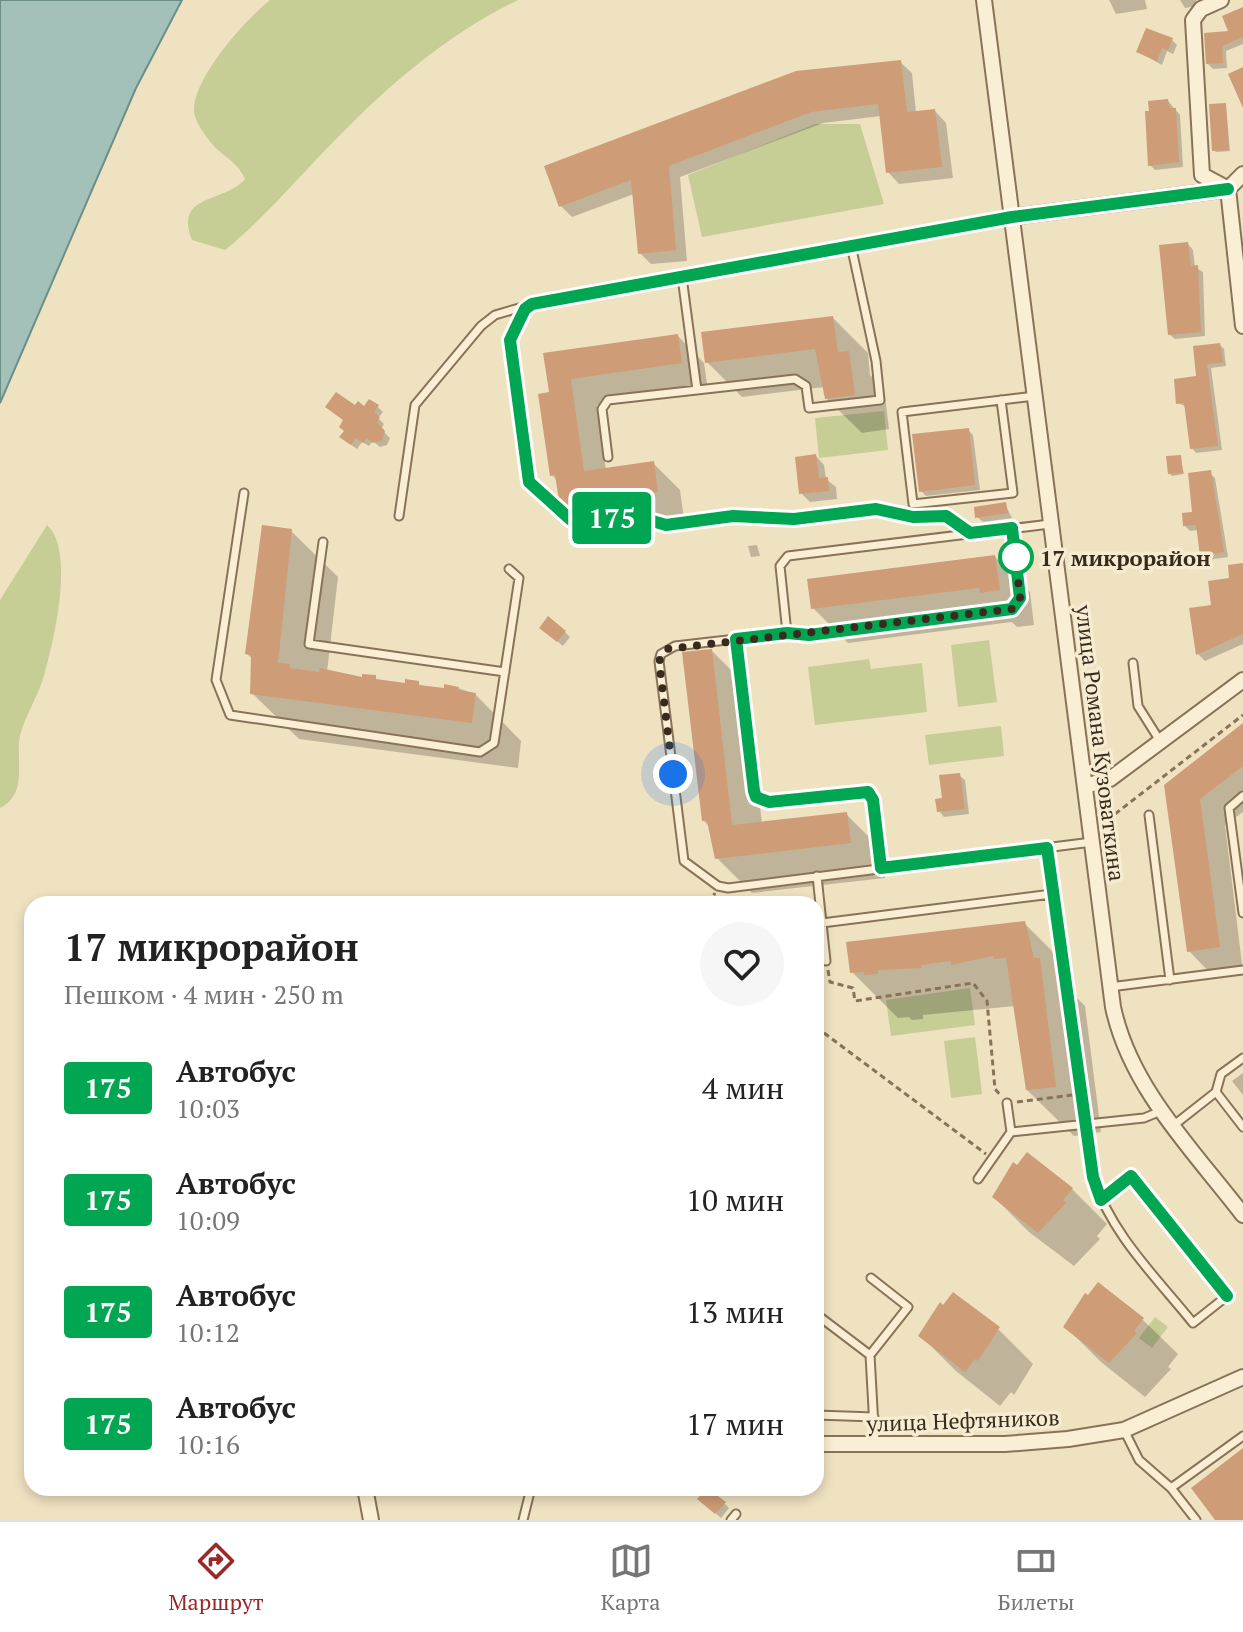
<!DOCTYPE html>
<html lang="ru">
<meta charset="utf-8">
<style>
:root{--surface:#fff;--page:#f6f6f6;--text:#222;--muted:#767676;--line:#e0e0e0;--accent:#992827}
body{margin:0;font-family:"PT Serif",serif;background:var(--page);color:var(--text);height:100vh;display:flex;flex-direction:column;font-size:30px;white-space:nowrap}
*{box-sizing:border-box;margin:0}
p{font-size:26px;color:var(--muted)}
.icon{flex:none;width:44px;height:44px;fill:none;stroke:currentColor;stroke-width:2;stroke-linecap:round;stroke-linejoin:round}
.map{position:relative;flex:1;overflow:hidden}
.side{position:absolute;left:24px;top:896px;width:800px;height:600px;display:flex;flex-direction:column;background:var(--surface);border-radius:24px;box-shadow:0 4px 12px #0003}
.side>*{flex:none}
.badge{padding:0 16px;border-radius:6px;font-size:28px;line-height:52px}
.you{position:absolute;width:40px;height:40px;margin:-20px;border:6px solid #fff;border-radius:50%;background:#1a73e8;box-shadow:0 0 0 12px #1a73e833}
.map>.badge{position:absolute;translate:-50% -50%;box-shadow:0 0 0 4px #fff}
.round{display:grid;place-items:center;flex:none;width:84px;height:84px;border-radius:42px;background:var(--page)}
.head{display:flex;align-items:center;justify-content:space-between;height:136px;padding:0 40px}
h1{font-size:38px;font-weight:700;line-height:60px}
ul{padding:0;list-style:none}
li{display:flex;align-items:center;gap:24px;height:112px;padding:0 40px}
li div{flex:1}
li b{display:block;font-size:30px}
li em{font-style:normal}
li .badge{min-width:88px;font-weight:700;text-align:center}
.tabs{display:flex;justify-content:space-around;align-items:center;height:112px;border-top:2px solid var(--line);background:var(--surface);font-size:22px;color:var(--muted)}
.tabs a{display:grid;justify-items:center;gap:4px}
.tabs .active{color:var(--accent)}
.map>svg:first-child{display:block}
.green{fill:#c6cd95}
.water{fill:#a4c1b9;stroke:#6b8f87;stroke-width:2}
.shadow{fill:#0003}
.building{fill:#ce9c76}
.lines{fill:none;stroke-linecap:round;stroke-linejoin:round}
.lane-casing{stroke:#897358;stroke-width:11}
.street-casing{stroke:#897358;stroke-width:18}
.path{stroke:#897358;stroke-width:3;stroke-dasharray:6 4;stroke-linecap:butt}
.lane{stroke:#faefd4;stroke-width:7}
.street{stroke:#faefd4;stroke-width:14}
.line-casing{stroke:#fff;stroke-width:18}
.line{stroke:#00a651;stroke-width:12}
.walk{stroke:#382b1d;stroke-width:8;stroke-dasharray:0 14.4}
.stop-dot{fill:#fff;stroke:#00a651;stroke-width:4}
.labels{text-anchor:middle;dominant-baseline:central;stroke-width:7;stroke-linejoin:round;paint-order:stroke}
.stop-label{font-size:22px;font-weight:bold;fill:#382b1d;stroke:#f6ecd1;text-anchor:start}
.street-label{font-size:22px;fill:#382b1d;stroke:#f6ecd1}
</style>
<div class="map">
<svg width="1243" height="1520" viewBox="0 0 1243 1520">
<rect width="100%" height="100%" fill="#efe2c1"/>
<path class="green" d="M270 0H518C449 33 391 83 338 137 300 175 267 216 225 250L192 240C173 193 226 203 245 179 237 160 220 156 208 139 203 132 195 121 194 112 192 79 245 20 270 0Z
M815 124H860L884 204 702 237 688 175Z
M884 411 888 450 819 458 815 418Z
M47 525C76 551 53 644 43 679 37 698 25 716 20 736 15 760 29 793 0 808V600Z
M989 640 997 702 958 707 951 645Z
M869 659 871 669 922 663 927 712 815 725 808 667Z
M1001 726 1004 756 929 765 925 735Z
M970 988 975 1025 891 1036 886 1000Z
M975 1037 982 1094 951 1098 944 1041Z
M1155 1317 1168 1327 1152 1348 1139 1338Z"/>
<path class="water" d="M0 0H182L136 88 0 403Z"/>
<path class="shadow" d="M1109 0H1145L1147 9 1116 14Z
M1180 0H1196L1197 6 1185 8Z
M1243 9V44L1226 51 1227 68 1213 69 1208 64Z
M1172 40 1177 45 1173 54 1167 51 1162 65 1138 52Z
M900 62 912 73 916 113 935 111 946 123 953 178 899 184 888 172 881 116 823 123 680 177 687 261 651 264 640 253 634 194 572 217 561 206Z
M1168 101 1180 115 1183 167 1155 170 1150 165Z
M1226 106 1230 151 1216 152 1214 150Z
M1188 244 1193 250 1195 267 1203 272 1205 336 1175 339 1169 334Z
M833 318 868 353 870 375 884 388 889 429 862 433 826 398 824 387 742 397 707 362Z
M678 336 704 363 708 390 597 405 606 470 653 463 680 490 684 519 593 531 561 499 558 481 552 475 551 394 545 355Z
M1220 345 1224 349 1226 366 1211 368 1222 450 1196 453 1192 448 1187 407 1178 403 1198 378 1195 348Z
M378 407 383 412 378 418 384 424 381 429 390 438 387 445 380 447 373 441 369 446 362 442 357 449 347 442 355 408Z
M968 430 973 435 980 490 926 496 921 491Z
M816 456 824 465 826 479 836 487 837 499 810 502 801 493Z
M1180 457 1184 474 1172 476 1170 474Z
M1210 473 1215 478 1228 557 1207 560 1202 555 1198 530 1190 531 1185 526 1194 513Z
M1005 504 1012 518 983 522 977 517Z
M291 531 338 577 327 672 407 685 418 683 423 688H458L475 694 521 741 518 768 299 739 252 693 253 659 247 654Z
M757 545 760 556 751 557 748 546Z
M995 557 1030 592 1034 625 1017 627 1012 622 848 643 813 608Z
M1243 565V644L1205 661 1198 654 1192 610 1214 606Z
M565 632 570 637 563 646 547 633Z
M712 651 747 686 762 824 847 815 882 850 885 878 752 893 717 858 710 827 703 820Z
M1243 726V812L1225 825 1243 972 1214 977 1189 951 1166 785Z
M959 775 965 780 969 814 944 817 939 811Z
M1024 923 1070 969 1077 998 1085 1006 1101 1132 1074 1136 1027 1090 1015 1006 923 1015V1019L912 1020 909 1017 898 1018 852 972Z
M816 983 818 985 819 996 816 997Z
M1243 1073V1095L1232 1081Z
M1072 1189 1107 1224 1097 1236 1100 1239 1074 1266 1029 1232 994 1197Z
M1143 1320 1178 1354 1168 1367 1171 1369 1145 1397 1101 1362 1066 1327Z
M998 1329 1033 1364 1014 1395 1011 1392 1000 1406 956 1371 921 1336Z
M816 1365 820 1368 819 1397H816Z
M724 1503 729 1508 721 1518 705 1504Z"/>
<path class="building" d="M1243 7V37L1222 46 1223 63 1206 64 1204 33 1228 31 1222 16Z
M1146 28 1173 38 1168 50 1162 48 1157 61 1136 52Z
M901 60 907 112 935 109 942 167 886 173 878 104 811 112 669 166 676 250 638 254 631 180 559 207 544 166 796 71Z
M1243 67V108L1228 74Z
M1168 99 1170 108H1176L1179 162 1148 166 1145 111H1149L1148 101Z
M1226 103 1229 150 1212 151 1209 104Z
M1188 242 1191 266 1198 265 1201 332 1168 335 1159 245Z
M833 316 838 352 849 351 855 395 825 399 815 349 705 363 701 332Z
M678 334 682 363 571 379 584 471 654 461 658 492 565 506 559 500 555 475 550 476 538 394 549 392 543 353Z
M1220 343 1223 362 1207 364 1218 446 1190 449 1184 403 1176 404 1174 379 1196 376 1193 346Z
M336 392 355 405 358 401 364 406 369 399 379 405 374 412 380 417 377 422 385 431 382 440 373 443 367 438 363 443 356 438 351 445 339 437 344 431 339 427 343 420 325 407Z
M969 428 975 485 919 492 912 434Z
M816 454 819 478 828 477 829 491 799 494 795 457Z
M1181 455 1183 473 1168 474 1166 456Z
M1211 470 1224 552 1200 556 1196 525 1183 526 1182 513 1192 512 1188 473Z
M1006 502 1008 513 975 518 974 507Z
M262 525 292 529 278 663 290 664V668L319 672 320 668 362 677V674L376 675V679L405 683V679L419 681V685L444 688V684L459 687 458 690 476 693 472 723 250 694 251 655 245 654Z
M995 555 1000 590 980 593 979 588 811 609 807 579Z
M1243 563V634L1196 655 1189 608 1211 605 1208 581 1229 578 1228 565Z
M548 616 566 631 557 642 539 628Z
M712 649 732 825 847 812 851 843 715 859 707 821H702L682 652Z
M1243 723V766L1200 799 1220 947 1187 952 1164 785Z
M960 773 965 809 937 812 935 799 942 798 939 775Z
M1025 921 1034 958H1040L1056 1087 1026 1090 1006 958 994 959 993 956 951 965V961L921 965 922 968 878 970V974L864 975V972L850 973 846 942Z
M1027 1152 1073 1188 1063 1200 1066 1203 1038 1233 992 1197 1013 1162 1017 1165Z
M1098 1282 1144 1318 1134 1331 1137 1333 1109 1363 1063 1327 1085 1293 1088 1295Z
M953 1292 1000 1327 978 1361 975 1359 965 1372 918 1336 940 1302 943 1305Z
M1243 1448V1520H1215L1191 1488Z
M707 1488 726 1502 715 1514 697 1499Z"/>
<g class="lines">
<defs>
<path id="lane" d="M682 277 697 390
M1001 400 1013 493 913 504 902 412 1035 396
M608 457 602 409 608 400 795 379 806 386 809 408 880 400 876 361 851 245
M244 493 216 680 230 715 480 752 494 743 519 578 509 569
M399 516 415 405 481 326 495 315 526 306
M1012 528 1020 598 1012 609 809 635 787 633 675 646 661 654 659 661 684 861 718 886 728 888 1092 842
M970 533 946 516 913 517 876 509 794 519 733 516 666 525 632 515 571 520 529 482 510 340 525 309 532 304 1012 217
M323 542 309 644 505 672
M787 633 780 566 788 556 1050 524
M736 639 756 797 769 802 868 792 873 800 881 868
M1133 663 1138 706 1160 741
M1243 796 1229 808 1243 913
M1149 815 1170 980
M1047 848 1052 894
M817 876 826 961
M822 923 1052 894 1059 914 1093 1177C1111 1234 1156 1277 1193 1323L1227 1296 1131 1176 1101 1200
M1110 987 1243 970
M1216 1092 1221 1074 1243 1058
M1007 1103 1011 1132
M1174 1125 1216 1092 1243 1127
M978 1179 1011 1132 1144 1118 1161 1111
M816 1314 870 1355 908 1307 871 1278
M870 1355 875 1445
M816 1415 874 1417
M1124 1430 1139 1460 1171 1488
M523 1520 531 1488
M731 1520 736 1514
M1196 1520 1171 1488 1243 1436"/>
<path id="street" d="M984 0 1113 1007C1130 1088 1194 1151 1243 1215
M1221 0 1201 9 1193 20 1202 175 1228 189
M1243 174 1228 189 1243 326
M1012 217 1228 189
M1085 786 1110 779 1243 680
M816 1444H1005L1068 1439 1124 1430 1243 1377
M365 1488 371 1520"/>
</defs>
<use href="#lane" class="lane-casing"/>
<use href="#street" class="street-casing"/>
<path class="path" d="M1115 814 1243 715
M709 904 715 893
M828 970 830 982 853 988 855 1001 973 983 987 1001 995 1089 1001 1096
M816 1027 986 1154
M1017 1102 1073 1095"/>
<use href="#lane" class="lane"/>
<use href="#street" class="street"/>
</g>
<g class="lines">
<defs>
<path id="line" d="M1227 1296 1131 1176 1101 1200 1093 1177 1047 848 881 868 873 800 868 792 769 802 756 797 754 791 736 639 787 633 809 635 1012 609 1020 598 1012 528 970 533 946 516 913 517 876 509 794 519 733 516 666 525 632 515 571 520 529 482 510 340 525 309 532 304 1012 217 1228 189"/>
</defs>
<use href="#line" class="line-casing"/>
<use href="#line" class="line"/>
<path class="walk" d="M673 774 659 661 667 649 1012 609 1020 598 1015 552 1016 557"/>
</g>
<circle class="stop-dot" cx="1016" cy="557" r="16"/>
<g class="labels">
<g class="stop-label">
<text x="1040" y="557">17 микрорайон</text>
</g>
<g class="street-label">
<text transform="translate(1101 743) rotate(83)">улица Романа Кузоваткина</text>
<text transform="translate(963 1420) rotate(-2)">улица Нефтяников</text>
</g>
</g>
</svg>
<div class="you" style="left:673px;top:774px"></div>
<b class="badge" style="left:612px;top:518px;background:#00a651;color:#fff">175</b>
<section class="side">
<div class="head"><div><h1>17 микрорайон</h1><p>Пешком · 4 мин · 250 m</p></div><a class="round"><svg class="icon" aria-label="heart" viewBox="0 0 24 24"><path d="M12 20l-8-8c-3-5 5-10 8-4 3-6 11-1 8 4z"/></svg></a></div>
<ul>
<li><span class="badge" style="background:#00a651;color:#fff">175</span><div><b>Автобус</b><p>10:03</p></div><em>4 мин</em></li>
<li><span class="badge" style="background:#00a651;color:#fff">175</span><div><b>Автобус</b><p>10:09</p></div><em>10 мин</em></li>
<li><span class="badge" style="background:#00a651;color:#fff">175</span><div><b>Автобус</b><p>10:12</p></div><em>13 мин</em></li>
<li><span class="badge" style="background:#00a651;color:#fff">175</span><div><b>Автобус</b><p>10:16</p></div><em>17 мин</em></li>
</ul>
</section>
</div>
<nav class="tabs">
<a class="active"><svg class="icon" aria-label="directions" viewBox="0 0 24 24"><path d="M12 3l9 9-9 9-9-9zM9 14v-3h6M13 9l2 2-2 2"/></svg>Маршрут</a>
<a><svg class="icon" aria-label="map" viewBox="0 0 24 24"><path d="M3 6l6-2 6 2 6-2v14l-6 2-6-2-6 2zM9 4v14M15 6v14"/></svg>Карта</a>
<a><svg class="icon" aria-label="tickets" viewBox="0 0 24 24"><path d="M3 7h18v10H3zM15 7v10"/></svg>Билеты</a>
</nav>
